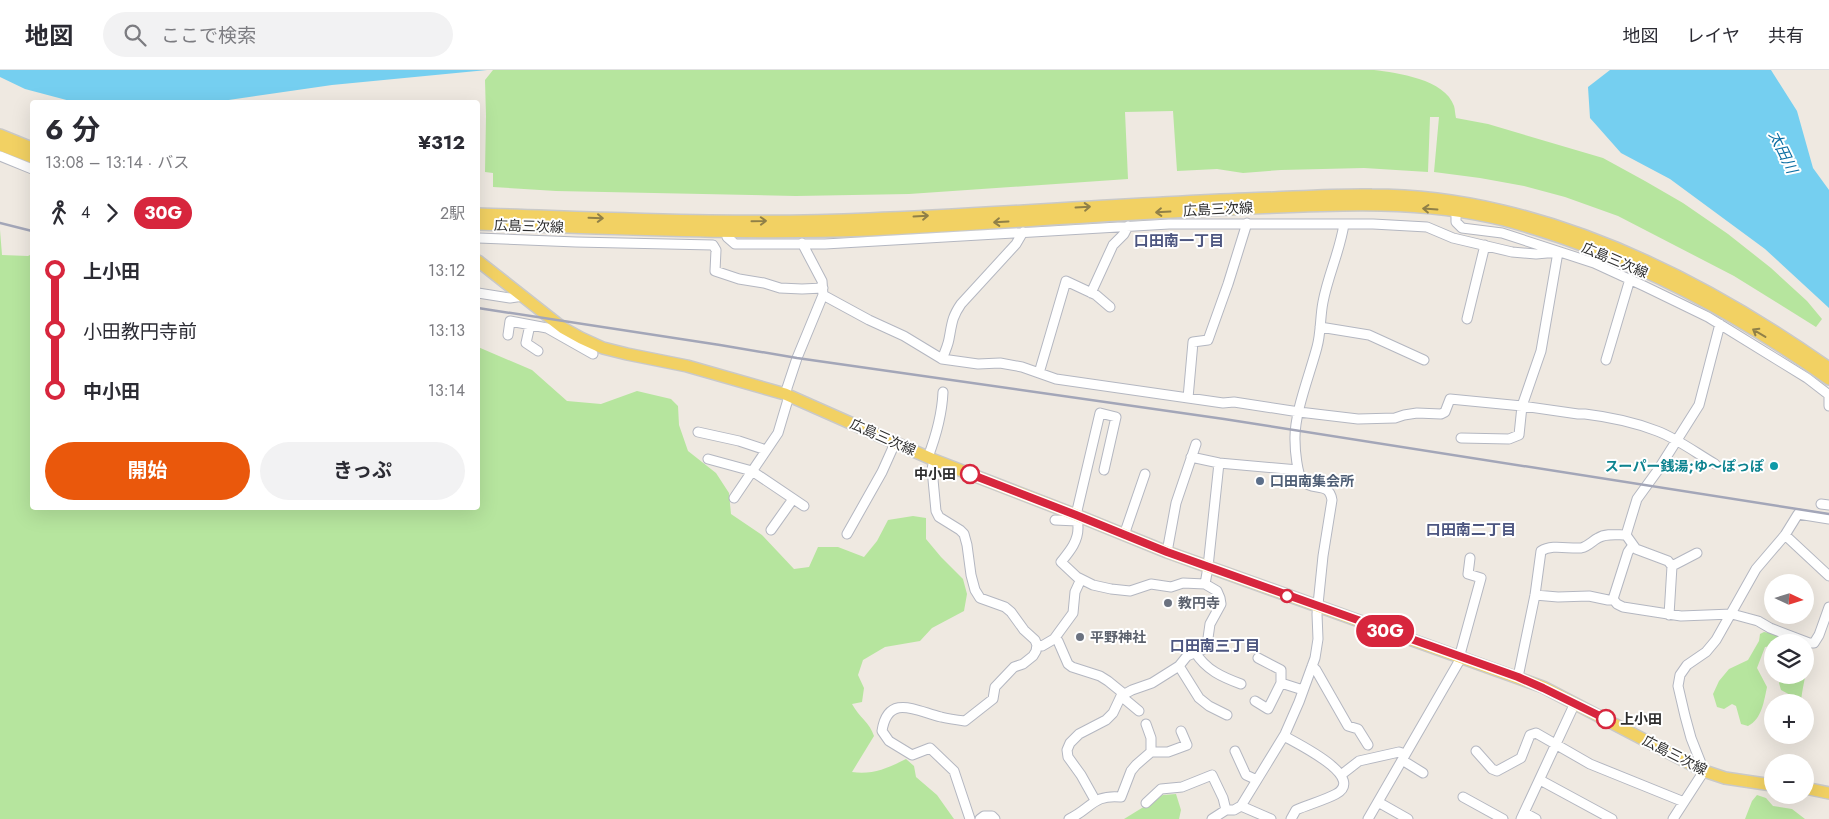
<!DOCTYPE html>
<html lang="ja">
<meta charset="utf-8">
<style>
:root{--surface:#fff;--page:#f2f2f3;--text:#2b2b33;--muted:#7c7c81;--line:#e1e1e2;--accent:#ea580c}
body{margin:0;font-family:Jost,"Noto Sans JP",sans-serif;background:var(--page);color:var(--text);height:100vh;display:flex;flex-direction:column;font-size:19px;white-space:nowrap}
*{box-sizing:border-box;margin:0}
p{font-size:16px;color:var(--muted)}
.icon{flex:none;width:28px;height:28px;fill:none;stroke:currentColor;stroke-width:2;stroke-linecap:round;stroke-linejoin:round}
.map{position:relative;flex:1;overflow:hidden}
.side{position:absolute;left:30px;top:30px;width:450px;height:410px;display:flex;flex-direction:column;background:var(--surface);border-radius:5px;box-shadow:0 5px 20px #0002}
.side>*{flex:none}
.badge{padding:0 10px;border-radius:16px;font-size:18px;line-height:32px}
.needle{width:32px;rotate:94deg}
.fabs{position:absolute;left:1764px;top:504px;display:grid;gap:10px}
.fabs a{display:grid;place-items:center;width:50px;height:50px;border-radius:50%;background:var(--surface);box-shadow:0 5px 20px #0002;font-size:25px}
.map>.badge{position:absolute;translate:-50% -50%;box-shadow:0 0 0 2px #fff}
.legs{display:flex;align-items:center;gap:8px;height:55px;padding:0 15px;font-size:16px}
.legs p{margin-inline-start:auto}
.overview{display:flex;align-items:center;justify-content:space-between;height:85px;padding:0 15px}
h1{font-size:28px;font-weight:700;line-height:38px}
.primary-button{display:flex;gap:10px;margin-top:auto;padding:10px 15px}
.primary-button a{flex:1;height:58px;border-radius:30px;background:var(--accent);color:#fff;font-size:20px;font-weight:700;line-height:58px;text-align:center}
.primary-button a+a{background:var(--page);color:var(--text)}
ul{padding:0 15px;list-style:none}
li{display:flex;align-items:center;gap:18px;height:60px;font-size:19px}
li i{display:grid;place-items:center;width:8px;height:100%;margin:0 6px;background:currentColor}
li i::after{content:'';width:12px;height:12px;margin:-6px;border:4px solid;border-radius:50%;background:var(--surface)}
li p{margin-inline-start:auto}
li:first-child i{background:linear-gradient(#0000 50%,currentColor 0)}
li:last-child i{background:linear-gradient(currentColor 50%,#0000 0)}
header{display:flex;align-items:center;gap:30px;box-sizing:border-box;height:70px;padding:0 25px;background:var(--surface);border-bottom:1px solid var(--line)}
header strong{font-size:24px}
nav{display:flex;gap:28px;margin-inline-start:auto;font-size:18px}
.search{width:350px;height:45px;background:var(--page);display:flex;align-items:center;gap:12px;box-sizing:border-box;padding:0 18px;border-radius:28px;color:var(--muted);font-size:19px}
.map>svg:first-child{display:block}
.green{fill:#b6e59e}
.water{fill:#75cff0}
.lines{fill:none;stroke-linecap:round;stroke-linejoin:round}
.minor-casing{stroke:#b4b7c1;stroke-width:11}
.major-casing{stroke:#c9c9c9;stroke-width:14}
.minor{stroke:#fff;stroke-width:9}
.major{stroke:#f2d163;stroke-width:11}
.rail{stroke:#a3a6b8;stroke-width:2.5}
.oneway{stroke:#908048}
.line-1-casing{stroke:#fff;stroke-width:11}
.line-1{stroke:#d7263d;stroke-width:8}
.culture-dot{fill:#0f9aa8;stroke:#fff;stroke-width:2}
.stop-1-dot{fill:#fff;stroke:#d7263d;stroke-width:2.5}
.service-dot{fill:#5c6f8a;stroke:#fff;stroke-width:2}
.worship-dot{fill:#6b7280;stroke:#fff;stroke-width:2}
.labels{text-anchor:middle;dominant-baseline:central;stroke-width:4;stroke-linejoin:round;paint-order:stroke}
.street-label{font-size:14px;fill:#2e2e2e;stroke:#fff}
.culture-label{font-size:14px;font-weight:bold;fill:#0d838f;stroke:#fff;text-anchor:end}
.stop-label{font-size:14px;font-weight:bold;fill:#2e2e2e;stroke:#fff;text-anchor:end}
.service-label{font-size:14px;font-weight:bold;fill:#4e5e75;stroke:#fff;text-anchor:start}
.worship-label{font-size:14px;font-weight:bold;fill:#5b616d;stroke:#fff;text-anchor:start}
.water-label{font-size:15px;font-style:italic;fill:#0d6fa3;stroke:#fff}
.neighbourhood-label{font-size:15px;font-weight:bold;fill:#4d5680;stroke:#fff}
</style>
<header>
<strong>地図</strong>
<div class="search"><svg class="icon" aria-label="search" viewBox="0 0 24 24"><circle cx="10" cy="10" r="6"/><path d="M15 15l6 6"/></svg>ここで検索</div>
<nav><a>地図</a><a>レイヤ</a><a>共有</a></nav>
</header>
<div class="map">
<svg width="1829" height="749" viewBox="0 0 1829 749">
<rect width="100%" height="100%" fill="#efe9e1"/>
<path class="green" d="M493 0H1374C1397 3 1445 9 1454 36 1455 39 1455 44 1456 48L1488 54 1603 88 1645 111 1683 133 1728 164 1771 198 1807 231 1822 249 1816 257 1734 206 1618 146 1565 127 1524 116 1480 108 1434 102 1439 47H1430L1428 102 1364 98 1281 100 1243 103 1217 99 1177 101 1173 41 1125 42 1128 109 909 124 796 126 556 121 493 117V103L485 102 486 46 485 10Z
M0 160 2 185 28 186 32 184V438H478V277L532 300 567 331 601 334 637 321 671 329 678 336 679 355 688 381 716 403 729 423 731 444 762 465 794 499 809 497 818 477H838L864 487 877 471 888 450 913 446 926 448V469L941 487 963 509 967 524 964 541 932 558 920 571 885 577 863 590 858 605 864 618 862 632 852 634C859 647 870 653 874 666L852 702C873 705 888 698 906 689L914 696 916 707 937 725 954 749H0Z
M1764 562 1780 565 1798 572H1772V576L1765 577 1757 598 1767 617C1764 631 1762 649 1748 656L1741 654 1736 636 1732 634 1724 639 1717 637 1713 624 1719 611 1729 599 1748 590 1759 571 1760 564Z
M1805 583C1809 599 1802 616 1801 632H1797L1794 627 1781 620 1779 613 1783 605H1805Z
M1176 724 1181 740 1179 749H1124L1163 725Z
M1757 725 1766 728 1773 736 1792 739 1805 749H1745L1752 731Z"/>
<path class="water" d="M0 0H487L332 15 215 32H74L25 19 0 7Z
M1610 0H1771L1797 41 1813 98 1829 120V238L1765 179 1670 109 1621 83 1590 48 1588 17Z"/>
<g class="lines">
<defs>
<path id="minor" d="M0 86 32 99
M1456 135V152L1462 158 1502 163 1594 193 1644 216 1708 247 1807 308 1829 325
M726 157 727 167 735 174H825L1169 154H1373L1427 157 1453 168 1512 182 1536 184 1558 182 1541 281 1522 336 1519 365 1509 369 1461 368
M478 168 576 172 713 175 716 180 715 201 739 209 764 213 780 218 802 219 823 218
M478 223 510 228 523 226
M1091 223 1113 175 1124 164 1128 156
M823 225 869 250 904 266 942 289 978 294 1000 293 1022 297 1056 309 1223 333 1234 332 1299 342 1358 349 1395 348 1404 345 1417 343 1441 344 1445 342 1450 329 1522 336 1578 344H1585C1610 347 1634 352 1657 361 1678 369 1696 383 1715 394
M1467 249 1485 175
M530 255 526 273 538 281
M1320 257 1369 265 1424 290
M508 265 510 251 547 258 593 284
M942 289C945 282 948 275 949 269 952 253 952 247 961 234L1016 174 1023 162
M1606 290 1630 209
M1039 303 1066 211 1096 225 1110 237
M785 324 797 288 823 225 822 211 802 173
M1829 327V336
M1188 328 1193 272 1208 270 1228 214 1247 153
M698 362 739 371 766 380
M928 387C936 366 942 345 943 322
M1191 387 1219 393 1298 400
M708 389 752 401 804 436
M934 390 932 399 936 441 939 447 960 460 964 464 967 475 971 505 975 520 980 528 1005 537 1011 542 1024 560 1035 570 1037 575 1036 581 1033 586 1023 594 1014 597 995 617 993 629 965 651C957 650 949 649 941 647 918 642 888 622 882 661L889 671 912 685 930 678 954 701 970 749
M734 428 778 363 789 326
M1821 434 1829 435
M1076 445 1100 343 1116 347 1104 400
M1078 446C1077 451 1078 453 1078 458 1078 472 1069 482 1061 492L1077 507 1093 515 1111 519 1130 521 1151 514 1171 517 1183 513 1205 514 1217 521 1220 528 1221 534 1210 554 1207 575 1204 579 1187 586 1179 596 1152 613 1132 620 1121 626 1113 643 1106 650 1079 664 1070 673 1067 680 1068 687 1081 705 1095 730
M1055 450 1077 451
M771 460 793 429
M847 464 882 402 895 373
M1124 465 1145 404
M1626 465 1637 429 1658 400 1699 335 1720 254
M1785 465 1829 506
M1167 482 1176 433 1196 374
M1672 496 1697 483
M1205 514 1208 497 1219 393
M1535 525 1558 527 1589 526 1608 530 1613 529 1628 482 1633 475
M1613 529 1617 534 1623 537 1681 546 1732 544 1758 551 1770 558 1809 573H1814L1819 565 1829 537
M1054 569 1073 543 1075 522 1081 509
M1037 575 1042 576 1054 569 1058 571 1068 594 1072 597 1100 606 1108 611 1124 624
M1195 582C1206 600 1222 607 1241 614
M1459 588 1481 508 1468 504 1470 488
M1179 596 1199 628 1209 636 1227 645
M1312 596 1316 600 1348 656 1358 659 1368 675
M1518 607 1535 525 1541 481C1552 474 1568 479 1581 478 1589 476 1592 471 1598 468 1606 463 1617 465 1626 465L1636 479 1668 491 1672 496 1669 545
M1281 613 1303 620
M1121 626 1139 641
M1255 631 1268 639 1281 613V600L1258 588
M1146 654 1151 668V682
M1284 666C1296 673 1367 707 1336 724 1325 730 1307 735 1296 740L1291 749
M1235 681 1246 705 1257 710
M1476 681 1492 699 1497 701 1521 688 1530 665 1536 663 1590 694 1684 732
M1402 690 1423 703
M1341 705 1359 691 1399 682 1405 684
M1540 710 1612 749
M1463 727 1503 749
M1378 732 1408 749
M1146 733 1161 719 1182 717 1212 705 1223 728 1226 740
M1241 736 1271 749
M1525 743 1536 749
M980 749 984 746H992L995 749
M1069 749C1091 739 1093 724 1121 727L1131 701 1136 695 1151 682H1168L1187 675 1181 661
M1212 749 1226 740H1234L1241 736 1285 664 1299 632 1315 588 1318 569 1317 544 1323 486 1332 430C1329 411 1313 422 1303 411 1297 405 1295 379 1295 370 1294 343 1310 304 1317 277 1321 263 1320 247 1323 232 1328 205 1340 181 1344 154
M1368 749 1461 588
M1521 749 1575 633
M1673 749 1704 701 1691 668 1685 646 1678 616 1680 605 1687 595 1706 582 1716 570 1756 499 1785 465 1798 444 1829 449"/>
<path id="major" d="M0 65 32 78
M0 75 32 87
M478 144C608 148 739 155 869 149 995 144 1120 134 1246 129 1288 128 1330 124 1372 125 1415 125 1461 131 1503 141 1621 169 1731 229 1829 298
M478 154C608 158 739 165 869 160 990 154 1111 144 1232 139 1322 135 1416 128 1504 150 1621 181 1731 240 1829 309
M478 191 563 258 581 268 603 278 627 284 687 296 785 324 934 390 1076 445 1167 482 1543 617 1704 701 1725 708 1772 715
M1805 718 1829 723"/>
</defs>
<use href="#minor" class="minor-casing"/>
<use href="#major" class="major-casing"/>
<use href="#minor" class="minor"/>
<use href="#major" class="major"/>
<path class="rail" d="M0 153 32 161
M478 238 720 275 797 288 1224 349 1829 444"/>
</g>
<defs><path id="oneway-shaft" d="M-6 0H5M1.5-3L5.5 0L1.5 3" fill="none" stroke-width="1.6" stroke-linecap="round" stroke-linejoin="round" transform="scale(1.25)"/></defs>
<g class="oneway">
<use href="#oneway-shaft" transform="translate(1083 137) rotate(-3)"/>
<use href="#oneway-shaft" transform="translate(1430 139) rotate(-176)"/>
<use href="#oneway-shaft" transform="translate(1163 142) rotate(177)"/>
<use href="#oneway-shaft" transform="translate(921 146) rotate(-3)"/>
<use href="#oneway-shaft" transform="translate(596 148) rotate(2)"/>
<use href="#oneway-shaft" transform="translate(759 151) rotate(-1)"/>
<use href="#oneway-shaft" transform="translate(1001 152) rotate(177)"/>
<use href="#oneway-shaft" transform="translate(1759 263) rotate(-149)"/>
</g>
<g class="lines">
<defs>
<path id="line-1" d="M970 404 1076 445 1167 482 1518 607 1543 618 1606 649"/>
</defs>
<use href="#line-1" class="line-1-casing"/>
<use href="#line-1" class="line-1"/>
</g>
<circle class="culture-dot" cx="1774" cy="396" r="5"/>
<g class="stop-1-dot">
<circle cx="970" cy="404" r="9"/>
<circle cx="1287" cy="526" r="6"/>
<circle cx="1606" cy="649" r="9"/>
</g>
<circle class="service-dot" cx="1260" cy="411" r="5"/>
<g class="worship-dot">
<circle cx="1168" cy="533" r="5"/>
<circle cx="1080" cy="567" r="5"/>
</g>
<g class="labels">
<g class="street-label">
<text transform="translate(1218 139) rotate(-3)">広島三次線</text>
<text transform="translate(529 156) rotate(2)">広島三次線</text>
<text transform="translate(1615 190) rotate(23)">広島三次線</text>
<text transform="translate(883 367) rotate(24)">広島三次線</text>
<text transform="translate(1675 685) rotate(27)">広島三次線</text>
</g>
<g class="culture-label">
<text x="1764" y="396">スーパー銭湯;ゆ～ぽっぽ</text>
</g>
<g class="stop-label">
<text x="956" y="404">中小田</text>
<text x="1620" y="649" text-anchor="start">上小田</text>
</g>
<g class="service-label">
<text x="1270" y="411">口田南集会所</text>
</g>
<g class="worship-label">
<text x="1178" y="533">教円寺</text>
<text x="1090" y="567">平野神社</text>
</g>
<g class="water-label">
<text transform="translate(1783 82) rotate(64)">太田川</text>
</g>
<g class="neighbourhood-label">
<text x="1179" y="171">口田南一丁目</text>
<text x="1471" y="460">口田南二丁目</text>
<text x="1215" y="576">口田南三丁目</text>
</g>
</g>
</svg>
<div class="fabs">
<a><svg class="needle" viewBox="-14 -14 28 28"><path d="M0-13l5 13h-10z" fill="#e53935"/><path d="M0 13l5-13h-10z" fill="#7c7c81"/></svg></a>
<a><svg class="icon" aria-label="layers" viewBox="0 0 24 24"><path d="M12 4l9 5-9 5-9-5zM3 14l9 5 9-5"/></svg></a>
<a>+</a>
<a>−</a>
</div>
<b class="badge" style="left:1385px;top:561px;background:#d7263d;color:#fff">30G</b>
<section class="side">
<div class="overview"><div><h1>6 分</h1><p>13:08 – 13:14 · バス</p></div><b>¥312</b></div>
<div class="legs"><svg class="icon" aria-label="walk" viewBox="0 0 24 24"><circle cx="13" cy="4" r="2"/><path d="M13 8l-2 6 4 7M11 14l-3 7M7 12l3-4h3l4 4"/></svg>4<svg class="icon" aria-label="forward" viewBox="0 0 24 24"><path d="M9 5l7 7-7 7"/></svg><b class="badge" style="background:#d7263d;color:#fff">30G</b><p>2駅</p></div>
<ul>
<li><i style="color:#d7263d"></i><b>上小田</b><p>13:12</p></li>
<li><i style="color:#d7263d"></i><span>小田教円寺前</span><p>13:13</p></li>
<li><i style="color:#d7263d"></i><b>中小田</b><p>13:14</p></li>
</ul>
<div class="primary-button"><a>開始</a><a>きっぷ</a></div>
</section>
</div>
